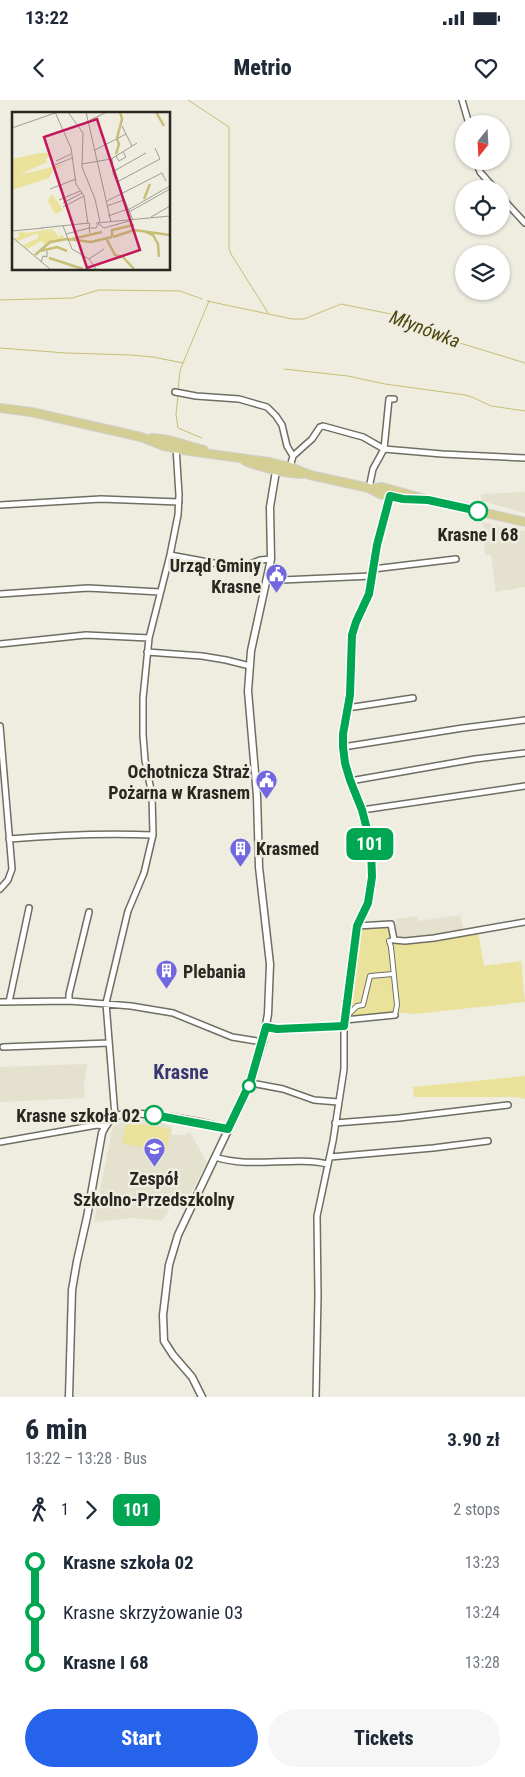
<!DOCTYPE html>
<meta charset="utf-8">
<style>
:root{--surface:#fff;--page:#f6f6f7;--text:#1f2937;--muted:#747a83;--accent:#2563eb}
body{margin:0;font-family:"Roboto Condensed",sans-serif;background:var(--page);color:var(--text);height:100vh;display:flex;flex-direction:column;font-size:19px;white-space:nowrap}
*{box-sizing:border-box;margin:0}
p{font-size:16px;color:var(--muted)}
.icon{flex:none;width:28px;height:28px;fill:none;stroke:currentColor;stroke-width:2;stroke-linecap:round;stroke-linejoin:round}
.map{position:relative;height:1297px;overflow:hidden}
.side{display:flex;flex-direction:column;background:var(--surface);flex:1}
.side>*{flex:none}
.badge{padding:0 10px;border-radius:8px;font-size:18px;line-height:32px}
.needle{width:32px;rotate:198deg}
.controls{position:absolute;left:455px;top:15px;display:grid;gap:10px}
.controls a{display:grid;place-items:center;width:55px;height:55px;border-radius:50%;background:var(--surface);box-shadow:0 1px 4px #0004;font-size:25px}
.map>.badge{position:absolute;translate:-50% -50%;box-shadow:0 0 0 2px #fff}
.legs{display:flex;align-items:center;gap:8px;height:55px;padding:0 25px;font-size:16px}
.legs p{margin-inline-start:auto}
.headline{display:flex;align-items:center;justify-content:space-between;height:85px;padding:0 25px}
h1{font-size:28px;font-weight:800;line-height:38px}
.button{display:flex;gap:10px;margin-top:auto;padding:10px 25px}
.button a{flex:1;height:58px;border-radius:30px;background:var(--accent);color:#fff;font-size:20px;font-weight:800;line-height:58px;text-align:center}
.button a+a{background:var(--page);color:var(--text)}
ul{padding:0 25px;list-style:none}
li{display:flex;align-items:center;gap:18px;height:50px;font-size:19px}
li i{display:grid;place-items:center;width:8px;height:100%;margin:0 6px;background:currentColor}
li i::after{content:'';width:12px;height:12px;margin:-6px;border:4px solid;border-radius:50%;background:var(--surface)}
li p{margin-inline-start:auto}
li:first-child i{background:linear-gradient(#0000 50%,currentColor 0)}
li:last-child i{background:linear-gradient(currentColor 50%,#0000 0)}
.status{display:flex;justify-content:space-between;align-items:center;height:35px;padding:0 25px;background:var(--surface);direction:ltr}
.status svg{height:14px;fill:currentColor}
header{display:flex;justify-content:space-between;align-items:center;height:65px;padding:0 25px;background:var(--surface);font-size:22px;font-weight:800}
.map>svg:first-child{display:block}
.built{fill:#e4e2ce}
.green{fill:#eae29a}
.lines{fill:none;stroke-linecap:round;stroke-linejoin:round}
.stream{stroke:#c7bf76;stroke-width:1}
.pedestrian-casing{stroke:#6f6e62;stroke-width:6}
.minor-casing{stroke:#6f6e62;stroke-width:8}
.tertiary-casing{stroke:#6f6e62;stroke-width:9}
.primary-casing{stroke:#d0cfce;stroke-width:10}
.pedestrian{stroke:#fff;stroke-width:4}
.minor{stroke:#fff;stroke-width:5}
.tertiary{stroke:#fff;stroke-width:6}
.primary{stroke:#d4cd94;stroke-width:8}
.line-1-casing{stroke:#fff;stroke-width:11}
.line-1{stroke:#00a651;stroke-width:8}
.stop-1-dot{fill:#fff;stroke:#00a651;stroke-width:2.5}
.labels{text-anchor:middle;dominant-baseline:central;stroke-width:5;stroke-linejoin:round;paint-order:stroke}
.stop-label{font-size:18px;font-weight:bold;fill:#282722;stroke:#eeede0}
.poi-label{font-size:18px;font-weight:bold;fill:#282722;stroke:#eeede0;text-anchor:end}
.water-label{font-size:19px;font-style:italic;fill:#4e480f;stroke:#eeede0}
.quarter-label{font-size:20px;font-weight:bold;fill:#393671;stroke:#eeede0}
.inset-river{fill:none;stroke:#c7bf76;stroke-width:2.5}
.inset-road{fill:none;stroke:#9f9e94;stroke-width:1}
.view{fill:#c2185b;fill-opacity:0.15;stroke:#c2185b;stroke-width:2.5}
.inset-edge{fill:none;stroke:#282722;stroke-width:2.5}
</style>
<div class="status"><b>13:22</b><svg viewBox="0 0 49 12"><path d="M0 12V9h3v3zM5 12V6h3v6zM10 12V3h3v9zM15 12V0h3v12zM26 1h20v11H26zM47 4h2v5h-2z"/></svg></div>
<header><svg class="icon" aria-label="back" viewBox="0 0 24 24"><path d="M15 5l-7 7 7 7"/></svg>Metrio<svg class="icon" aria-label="heart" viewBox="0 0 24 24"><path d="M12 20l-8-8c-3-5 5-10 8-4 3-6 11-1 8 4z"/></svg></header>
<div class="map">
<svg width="525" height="1297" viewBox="0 0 525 1297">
<rect width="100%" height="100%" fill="#eeede0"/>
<path class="built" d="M525 392V413L482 401 481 394Z
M483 422 507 429 525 431V487L496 492 491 455H485Z
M460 815 464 831 411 839H399L396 836V819L417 816 418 821Z
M87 964 84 983 85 998 0 1002V967Z
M128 1018 163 1023 172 1027V1035H185L190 1032 207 1063 182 1109 171 1106 162 1121 133 1118 94 1122 112 1030 115 1024Z"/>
<path class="green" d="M386 826 390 830V841L392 844 419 842 478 832 484 866 521 861 525 902 415 914 393 912 391 914 351 917 349 909 360 831 365 827Z
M525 976V999L517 997H414L413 987Z
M126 1022 170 1029 167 1051 122 1044Z"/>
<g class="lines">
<path class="stream" d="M188 0 229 27V148L231 154 268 213
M0 200 72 198 99 190 180 191 202 199
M207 201 292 219H304L341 204 406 217 460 243 525 263
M0 248 66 253 131 255 153 257 183 263 209 201
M284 269 348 276 385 284 465 295 472 297 491 306 525 311
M178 291 180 271 183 263
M178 295 176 314 178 328 202 338"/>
<defs>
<path id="pedestrian" d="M394 840 389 841 391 847 397 905 395 915
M346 917 357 906 363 905 370 876 393 874"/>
<path id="minor" d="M462 0 469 24
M476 61 480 72 495 89
M501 97 525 123
M175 292 196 296 239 299 267 307 276 316 282 325 287 346 293 356 290 367
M293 356 312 339 320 327 323 326 363 337 384 349 389 299H394
M369 388 373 369 384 349 442 354 525 358
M0 405 101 399 179 402
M170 455 240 468 260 460 271 459
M373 469 456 459
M268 477 282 480 372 476
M0 494 88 488 160 492
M0 544 86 535 149 538
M147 552 202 556 226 560 250 566
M348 606 354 607 413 598
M0 626 12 769 8 780 0 789
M343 647 463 628 525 620
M350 681 475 659 525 653
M362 710 525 686
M9 739C57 735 105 733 153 735
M357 826 391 824 394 840 405 841 434 838 525 822
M69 901V894L89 812
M0 902 69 901 131 906 173 913 232 937 263 942
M9 902 29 808
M345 920 395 915
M266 927 277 929 344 926
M3 947 109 943
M251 983 283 989 314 1000 338 1002
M115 1016 106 903 128 811 144 773 153 735 152 695 145 660 143 635V598L149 538 170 455 178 415 179 395 176 347
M335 1023 399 1018 508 1005
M0 1042 97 1025 105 1026
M215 1057C252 1069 291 1056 328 1064
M330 1057 433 1048 488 1041
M316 1297 318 1196 317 1116 333 1041 344 969V926L357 826 368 803 373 777 368 733 362 710 350 681 345 663 343 647V634L350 595 352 535 356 522 369 494 377 445 390 395"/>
<path id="tertiary" d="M69 1297 72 1190 77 1161 87 1117 102 1033C105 1026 109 1019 117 1016 135 1008 207 1023 228 1029
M202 1297 192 1277 173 1255 164 1241 163 1215 169 1165 178 1135 249 986 263 942 268 914 270 864 259 767 257 696 248 591 251 551 271 459 270 407 276 371 274 367"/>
<path id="primary" d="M0 308 31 312 141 337 164 346 189 351 269 362 290 367 310 375 369 388 380 394 390 396 403 399 429 400
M152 338 169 340 204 350
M245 361C263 368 282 373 302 374
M370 389 382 387 429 400 525 422"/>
</defs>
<use href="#pedestrian" class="pedestrian-casing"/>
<use href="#minor" class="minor-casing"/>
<use href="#tertiary" class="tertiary-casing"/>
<use href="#primary" class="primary-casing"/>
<use href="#pedestrian" class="pedestrian"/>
<use href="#minor" class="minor"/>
<use href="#tertiary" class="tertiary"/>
<use href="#primary" class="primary"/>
</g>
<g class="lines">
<defs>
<path id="line-1" d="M154 1015 228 1029 250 983 266 927 277 929 344 926 357 826 368 803 372 777 371 749 368 733 362 710 350 680 345 663 343 647V634L350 595 352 535 356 522 369 494 377 445 390 396 403 399 428 400 478 411"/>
</defs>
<use href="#line-1" class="line-1-casing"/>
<use href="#line-1" class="line-1"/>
</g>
<defs>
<symbol id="civic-pin" viewBox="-11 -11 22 30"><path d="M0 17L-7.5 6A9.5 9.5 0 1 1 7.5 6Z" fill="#7067e1" stroke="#eeede0"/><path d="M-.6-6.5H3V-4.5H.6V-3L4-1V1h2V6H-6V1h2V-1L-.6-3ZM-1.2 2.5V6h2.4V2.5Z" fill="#fff"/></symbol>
<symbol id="building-pin" viewBox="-11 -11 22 30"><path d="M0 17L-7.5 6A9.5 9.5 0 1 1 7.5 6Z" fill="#7067e1" stroke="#eeede0"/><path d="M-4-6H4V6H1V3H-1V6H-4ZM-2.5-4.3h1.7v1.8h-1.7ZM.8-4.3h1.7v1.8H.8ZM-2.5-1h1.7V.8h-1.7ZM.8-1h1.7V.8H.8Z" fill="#fff"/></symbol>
<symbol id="school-pin" viewBox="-11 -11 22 30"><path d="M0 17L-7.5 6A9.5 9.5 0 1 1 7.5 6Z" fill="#7067e1" stroke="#eeede0"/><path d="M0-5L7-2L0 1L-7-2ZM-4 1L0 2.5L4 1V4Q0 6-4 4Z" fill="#fff"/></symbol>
</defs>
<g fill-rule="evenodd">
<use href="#civic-pin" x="264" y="462" width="25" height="34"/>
<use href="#civic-pin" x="254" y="668" width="25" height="34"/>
<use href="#building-pin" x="228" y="736" width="25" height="34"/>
<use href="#building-pin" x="154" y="858" width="25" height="34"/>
<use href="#school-pin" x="142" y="1036" width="25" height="34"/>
</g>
<g class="stop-1-dot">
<circle cx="478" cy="411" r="9"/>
<circle cx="249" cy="986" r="6"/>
<circle cx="154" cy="1015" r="9"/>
</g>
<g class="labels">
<g class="stop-label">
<text x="478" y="434">Krasne I 68</text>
<text x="140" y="1015" text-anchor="end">Krasne szkoła 02</text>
</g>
<g class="poi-label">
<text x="261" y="465">Urząd Gminy<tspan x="261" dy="21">Krasne</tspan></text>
<text x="250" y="671">Ochotnicza Straż<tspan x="250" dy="21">Pożarna w Krasnem</tspan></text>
<text x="256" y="748" text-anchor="start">Krasmed</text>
<text x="183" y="871" text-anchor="start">Plebania</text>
<text x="154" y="1078" text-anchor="middle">Zespół<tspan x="154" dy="21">Szkolno-Przedszkolny</tspan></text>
</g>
<g class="water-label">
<text transform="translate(425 229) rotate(21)">Młynówka</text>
</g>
<g class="quarter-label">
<text x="181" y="972">Krasne</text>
</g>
</g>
<g transform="translate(12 12)">
<rect width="158" height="158" fill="#eeede0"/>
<path d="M28 41H38L39 44 33 47 35 50 7 63 53 52 41 58 37 66 0 78V47ZM40 82 51 98 43 102 36 89ZM43 116 31 122 42 118 46 125 51 123 52 127 34 134 30 129 15 137 11 133 26 126V121L6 129 2 126 7 125 6 119 16 121Z" fill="#eae29a"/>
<path class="inset-river" d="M144 0 152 14M105 26 110 7 108 0M104 42 107 32 105 27M132 87 138 72M134 120 141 123 146 132 147 145M100 125V118L122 113M101 125 122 118 158 123M94 126 103 143 111 145 122 157M60 127 90 120M28 139 45 135 55 139M23 143 38 130 55 127 79 130 100 125M37 146 71 157"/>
<path class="inset-road" d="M43 0 59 36 64 72 72 84 76 112M56 0 71 21 70 55 83 87 88 110M74 0 99 110M78 8 95 0M110 14 120 34M0 16 43 1M83 38 114 22M104 44 107 49 114 45 111 40M100 46 101 61 121 108M44 49 59 42M70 52 99 47 125 31M43 53 60 46M102 59 134 41M105 70 148 47 143 36M38 77 64 67M47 88 68 79M95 89 150 61 154 69M51 91 70 81M95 94 112 88M51 95 72 84M116 98 158 74M117 100 158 77M96 104 116 97M139 105 158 94M84 111 158 104M86 111 92 116 117 109M51 114 60 137 77 147 84 157M29 116 77 111M0 119 31 116M78 121 77 116H84L86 112M54 122 77 116 78 111M0 125 38 157M77 147 92 137M29 150 31 144 35 145V139"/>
<path class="view" d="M85 7 128 138 75 156 32 25Z"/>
<rect width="158" height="158" class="inset-edge"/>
</g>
</svg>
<div class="controls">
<a><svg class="needle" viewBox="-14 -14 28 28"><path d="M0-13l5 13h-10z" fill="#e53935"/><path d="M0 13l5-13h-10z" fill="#747a83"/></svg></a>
<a><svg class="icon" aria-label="locate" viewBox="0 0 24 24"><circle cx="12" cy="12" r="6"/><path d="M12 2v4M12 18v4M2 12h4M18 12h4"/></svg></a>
<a><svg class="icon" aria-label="layers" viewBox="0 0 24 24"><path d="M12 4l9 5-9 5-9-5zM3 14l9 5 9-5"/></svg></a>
</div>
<b class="badge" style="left:370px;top:744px;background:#00a651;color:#fff">101</b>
</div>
<section class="side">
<div class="headline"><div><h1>6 min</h1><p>13:22 – 13:28 · Bus</p></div><b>3.90 zł</b></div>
<div class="legs"><svg class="icon" aria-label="walk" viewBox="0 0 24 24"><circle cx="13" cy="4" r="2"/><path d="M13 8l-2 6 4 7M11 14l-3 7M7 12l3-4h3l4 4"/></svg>1<svg class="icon" aria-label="forward" viewBox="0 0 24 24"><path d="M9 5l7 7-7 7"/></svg><b class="badge" style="background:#00a651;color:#fff">101</b><p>2 stops</p></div>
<ul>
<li><i style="color:#00a651"></i><b>Krasne szkoła 02</b><p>13:23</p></li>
<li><i style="color:#00a651"></i><span>Krasne skrzyżowanie 03</span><p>13:24</p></li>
<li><i style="color:#00a651"></i><b>Krasne I 68</b><p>13:28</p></li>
</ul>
<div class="button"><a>Start</a><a>Tickets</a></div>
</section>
